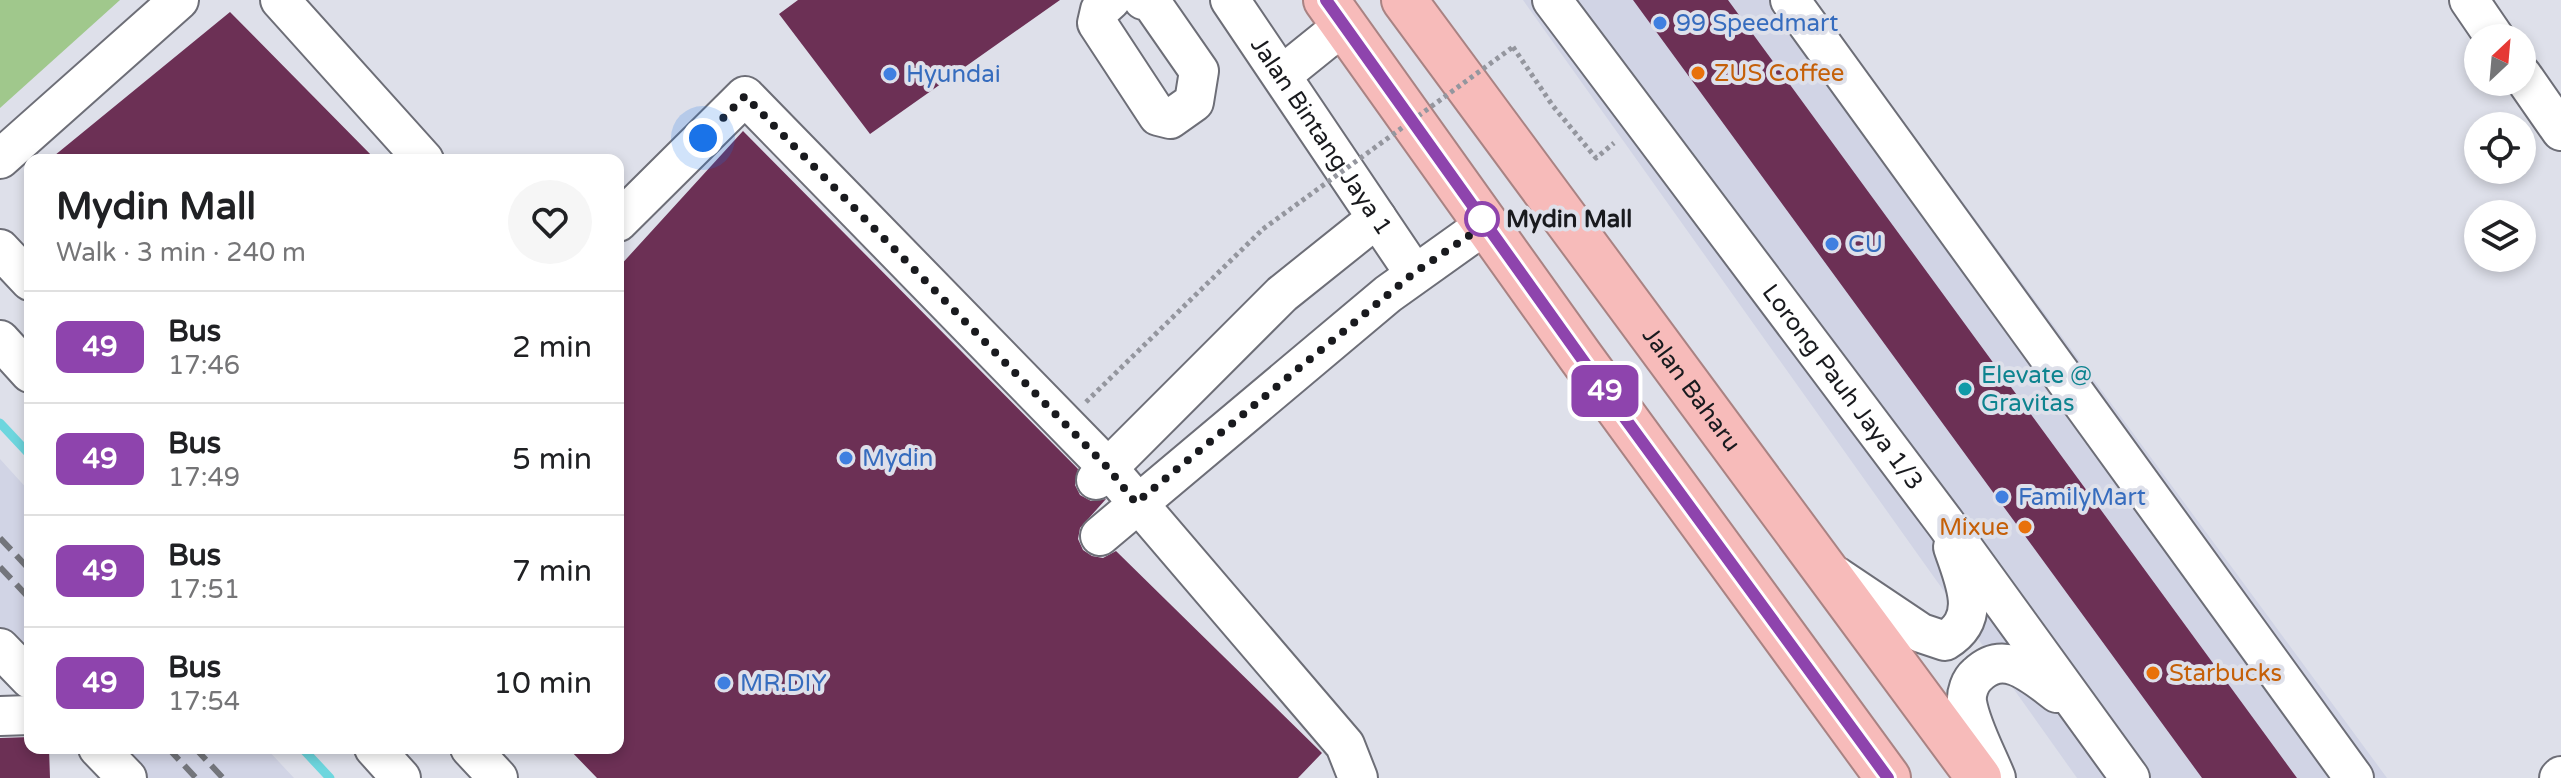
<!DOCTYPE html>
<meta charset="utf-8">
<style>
:root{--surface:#fff;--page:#f6f6f6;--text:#202124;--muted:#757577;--line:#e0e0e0}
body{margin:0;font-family:"Varela Round",sans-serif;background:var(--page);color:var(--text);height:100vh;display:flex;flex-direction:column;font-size:30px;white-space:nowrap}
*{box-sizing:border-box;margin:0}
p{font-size:26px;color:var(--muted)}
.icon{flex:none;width:44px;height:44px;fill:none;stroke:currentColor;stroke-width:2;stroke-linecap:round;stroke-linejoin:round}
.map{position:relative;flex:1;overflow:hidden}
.drawer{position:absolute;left:24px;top:154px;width:600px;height:600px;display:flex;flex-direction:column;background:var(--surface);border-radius:16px;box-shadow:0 4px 12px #0003}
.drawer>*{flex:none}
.badge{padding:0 16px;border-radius:12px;font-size:28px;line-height:52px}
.needle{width:52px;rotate:26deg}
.buttons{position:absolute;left:2464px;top:24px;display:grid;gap:16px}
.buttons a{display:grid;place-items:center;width:72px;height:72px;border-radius:50%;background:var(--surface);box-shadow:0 4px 12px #0003;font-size:40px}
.you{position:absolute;width:40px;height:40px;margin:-20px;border:6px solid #fff;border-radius:50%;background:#1a73e8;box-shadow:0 0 0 12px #1a73e833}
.map>.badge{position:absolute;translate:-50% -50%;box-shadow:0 0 0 4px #fff}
.round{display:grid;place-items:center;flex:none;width:84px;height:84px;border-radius:42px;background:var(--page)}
.head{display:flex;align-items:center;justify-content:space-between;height:136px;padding:0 32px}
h1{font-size:38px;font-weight:700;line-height:60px}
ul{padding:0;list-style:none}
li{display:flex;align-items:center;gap:24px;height:112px;padding:0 32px;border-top:2px solid var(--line)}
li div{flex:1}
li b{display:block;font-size:30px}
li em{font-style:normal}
li .badge{min-width:88px;font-weight:700;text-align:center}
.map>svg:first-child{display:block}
.built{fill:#d1d4e5}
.green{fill:#a0c88c}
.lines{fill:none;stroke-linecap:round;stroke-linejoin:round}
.stream{stroke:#6dd6de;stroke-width:9}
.building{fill:#6c3055}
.minor-casing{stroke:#6d6e77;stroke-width:42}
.highway-casing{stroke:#a98383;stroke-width:48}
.path{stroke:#94969e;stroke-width:5;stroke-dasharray:4 4;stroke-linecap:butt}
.minor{stroke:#fff;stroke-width:38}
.highway{stroke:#f7bbba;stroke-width:44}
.rail{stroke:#73757b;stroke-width:6;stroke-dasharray:16 8;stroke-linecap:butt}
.path-bridge{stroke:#94969e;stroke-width:5;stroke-dasharray:4 4;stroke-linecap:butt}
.line-casing{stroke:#fff;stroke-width:18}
.line{stroke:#8e44ad;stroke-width:12}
.walk{stroke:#191a1e;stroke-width:8;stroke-dasharray:0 14.4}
.shop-dot{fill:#3f7fe0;stroke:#dee0ea;stroke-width:3}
.food-dot{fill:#e8710a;stroke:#dee0ea;stroke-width:3}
.stop-dot{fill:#fff;stroke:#8e44ad;stroke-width:4}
.culture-dot{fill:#0f9aa8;stroke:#dee0ea;stroke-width:3}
.labels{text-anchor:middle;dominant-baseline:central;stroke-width:8;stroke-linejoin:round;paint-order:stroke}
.shop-label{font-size:24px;fill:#366cbe;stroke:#dee0ea;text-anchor:start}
.food-label{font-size:24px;fill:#c56008;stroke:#dee0ea;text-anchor:start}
.street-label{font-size:24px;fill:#191a1e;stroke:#dee0ea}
.stop-label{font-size:24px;font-weight:bold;fill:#191a1e;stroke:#dee0ea;text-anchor:start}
.culture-label{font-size:24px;fill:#0d838f;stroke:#dee0ea;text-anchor:start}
</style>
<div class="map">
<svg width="2561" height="778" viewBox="0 0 2561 778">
<rect width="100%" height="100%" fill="#dee0ea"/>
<path class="built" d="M1523 0H1814L2387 778H2077Z
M0 459 30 492V664L0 631Z
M109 748H266L294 778H138Z"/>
<path class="green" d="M0 0H120L0 108Z"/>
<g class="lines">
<path class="stream" d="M0 423 30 455
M302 748 330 778"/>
</g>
<path class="building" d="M798 0H1060L870 134 779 14Z
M1633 0H1728L2297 778H2202Z
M230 12 376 160H49Z
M743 131 1078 469 1075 485 1080 495 1091 501 1106 499 1080 528 1078 539 1083 550 1092 556 1103 558 1116 551 1322 753 1298 778H597L568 748H618V268Z
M30 737V748H49L50 778H0V738Z"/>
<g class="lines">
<defs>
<g id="minor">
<path d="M280 0 424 160"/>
<path d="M1111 0 1100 10 1097 23 1158 116 1170 119 1194 102 1199 71 1151 2 1143 0"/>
<path id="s1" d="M1230 0 1414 273"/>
<path id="s2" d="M1552 0 1946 524 2130 778"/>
<path d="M1790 0 2354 778"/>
<path d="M2469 0 2495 38"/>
<path d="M1282 75 1344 25"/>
<path d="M2522 75 2561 131"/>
<path d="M0 159 179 0"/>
<path d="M618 222 745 96 1107 467 1345 745 1358 778"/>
<path d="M0 249 30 281"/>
<path d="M0 340 30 373"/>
<path d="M1096 480 1282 294 1377 218"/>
<path d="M1100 536 1388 294 1486 224"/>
<path d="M1836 576 1921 633 1945 641C1983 618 1965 583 1953 547"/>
<path d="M0 648 30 679"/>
<path d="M0 716 30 715"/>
<path d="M98 748 127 778"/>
<path d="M374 748 401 778"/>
<path d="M470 748 498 778"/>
<path d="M1996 778C1987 755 1971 727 1967 702 1966 693 1970 681 1977 675 2005 648 2033 675 2057 693"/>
<path d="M2559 778 2561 776"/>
</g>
<g id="highway">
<path d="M1326 0 1580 356 1888 778"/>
<path id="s3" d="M1404 0 1979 778"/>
</g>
</defs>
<use href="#minor" class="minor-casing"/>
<use href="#highway" class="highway-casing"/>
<path class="path" d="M1513 47 1553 106 1596 158 1614 143
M1086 402 1263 229"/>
<use href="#minor" class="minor"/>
<use href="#highway" class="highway"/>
<path class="rail" d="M0 538 30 570
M0 567 30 599
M168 748 196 778
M195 748 223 778"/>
<path class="path-bridge" d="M1263 229 1513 47"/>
</g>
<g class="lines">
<defs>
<path id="line" d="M1326 0 1597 380 1888 778"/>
</defs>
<use href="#line" class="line-casing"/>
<use href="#line" class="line"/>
<path class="walk" d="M703 138 745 96 1107 467 1136 503 1414 273 1486 224 1482 219"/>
</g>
<g class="shop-dot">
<circle cx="1660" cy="23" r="8"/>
<circle cx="890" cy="74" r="8"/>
<circle cx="1832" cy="244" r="8"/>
<circle cx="846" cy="458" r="8"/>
<circle cx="2002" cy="497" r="8"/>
<circle cx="724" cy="683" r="8"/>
</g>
<g class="food-dot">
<circle cx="1698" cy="73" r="8"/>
<circle cx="2025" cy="527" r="8"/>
<circle cx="2153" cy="673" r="8"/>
</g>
<circle class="stop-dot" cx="1482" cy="219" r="16"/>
<circle class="culture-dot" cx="1965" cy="389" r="8"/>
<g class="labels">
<g class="shop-label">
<text x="1676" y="23">99 Speedmart</text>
<text x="906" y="74">Hyundai</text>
<text x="1848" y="244">CU</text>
<text x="862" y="458">Mydin</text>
<text x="2018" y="497">FamilyMart</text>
<text x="740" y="683">MR.DIY</text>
</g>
<g class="food-label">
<text x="1714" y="73">ZUS Coffee</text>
<text x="2009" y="527" text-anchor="end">Mixue</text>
<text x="2169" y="673">Starbucks</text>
</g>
<g class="street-label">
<text stroke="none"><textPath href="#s1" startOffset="164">Jalan Bintang Jaya 1</textPath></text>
<text stroke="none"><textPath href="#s2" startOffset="484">Lorong Pauh Jaya 1/3</textPath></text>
<text stroke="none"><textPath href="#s3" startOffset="484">Jalan Baharu</textPath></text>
</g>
<g class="stop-label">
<text x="1506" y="219">Mydin Mall</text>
</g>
<g class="culture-label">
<text x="1981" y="375">Elevate @<tspan x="1981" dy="28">Gravitas</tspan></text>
</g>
</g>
</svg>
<div class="buttons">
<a><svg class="needle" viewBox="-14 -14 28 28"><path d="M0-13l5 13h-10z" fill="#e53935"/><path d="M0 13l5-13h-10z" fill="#757577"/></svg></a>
<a><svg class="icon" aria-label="locate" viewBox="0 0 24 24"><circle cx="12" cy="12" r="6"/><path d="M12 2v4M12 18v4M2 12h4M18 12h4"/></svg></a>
<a><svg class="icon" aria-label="layers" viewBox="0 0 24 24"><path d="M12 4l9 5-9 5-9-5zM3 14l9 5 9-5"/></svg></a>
</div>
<div class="you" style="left:703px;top:138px"></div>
<b class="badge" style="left:1605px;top:391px;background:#8e44ad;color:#fff">49</b>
<section class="drawer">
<div class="head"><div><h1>Mydin Mall</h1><p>Walk · 3 min · 240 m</p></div><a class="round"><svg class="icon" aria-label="heart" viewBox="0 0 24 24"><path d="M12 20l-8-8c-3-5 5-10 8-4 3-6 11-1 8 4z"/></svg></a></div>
<ul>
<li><span class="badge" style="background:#8e44ad;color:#fff">49</span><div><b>Bus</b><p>17:46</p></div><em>2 min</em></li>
<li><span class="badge" style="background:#8e44ad;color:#fff">49</span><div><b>Bus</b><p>17:49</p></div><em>5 min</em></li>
<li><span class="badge" style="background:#8e44ad;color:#fff">49</span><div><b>Bus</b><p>17:51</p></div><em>7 min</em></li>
<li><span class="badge" style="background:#8e44ad;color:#fff">49</span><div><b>Bus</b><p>17:54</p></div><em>10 min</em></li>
</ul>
</section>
</div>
